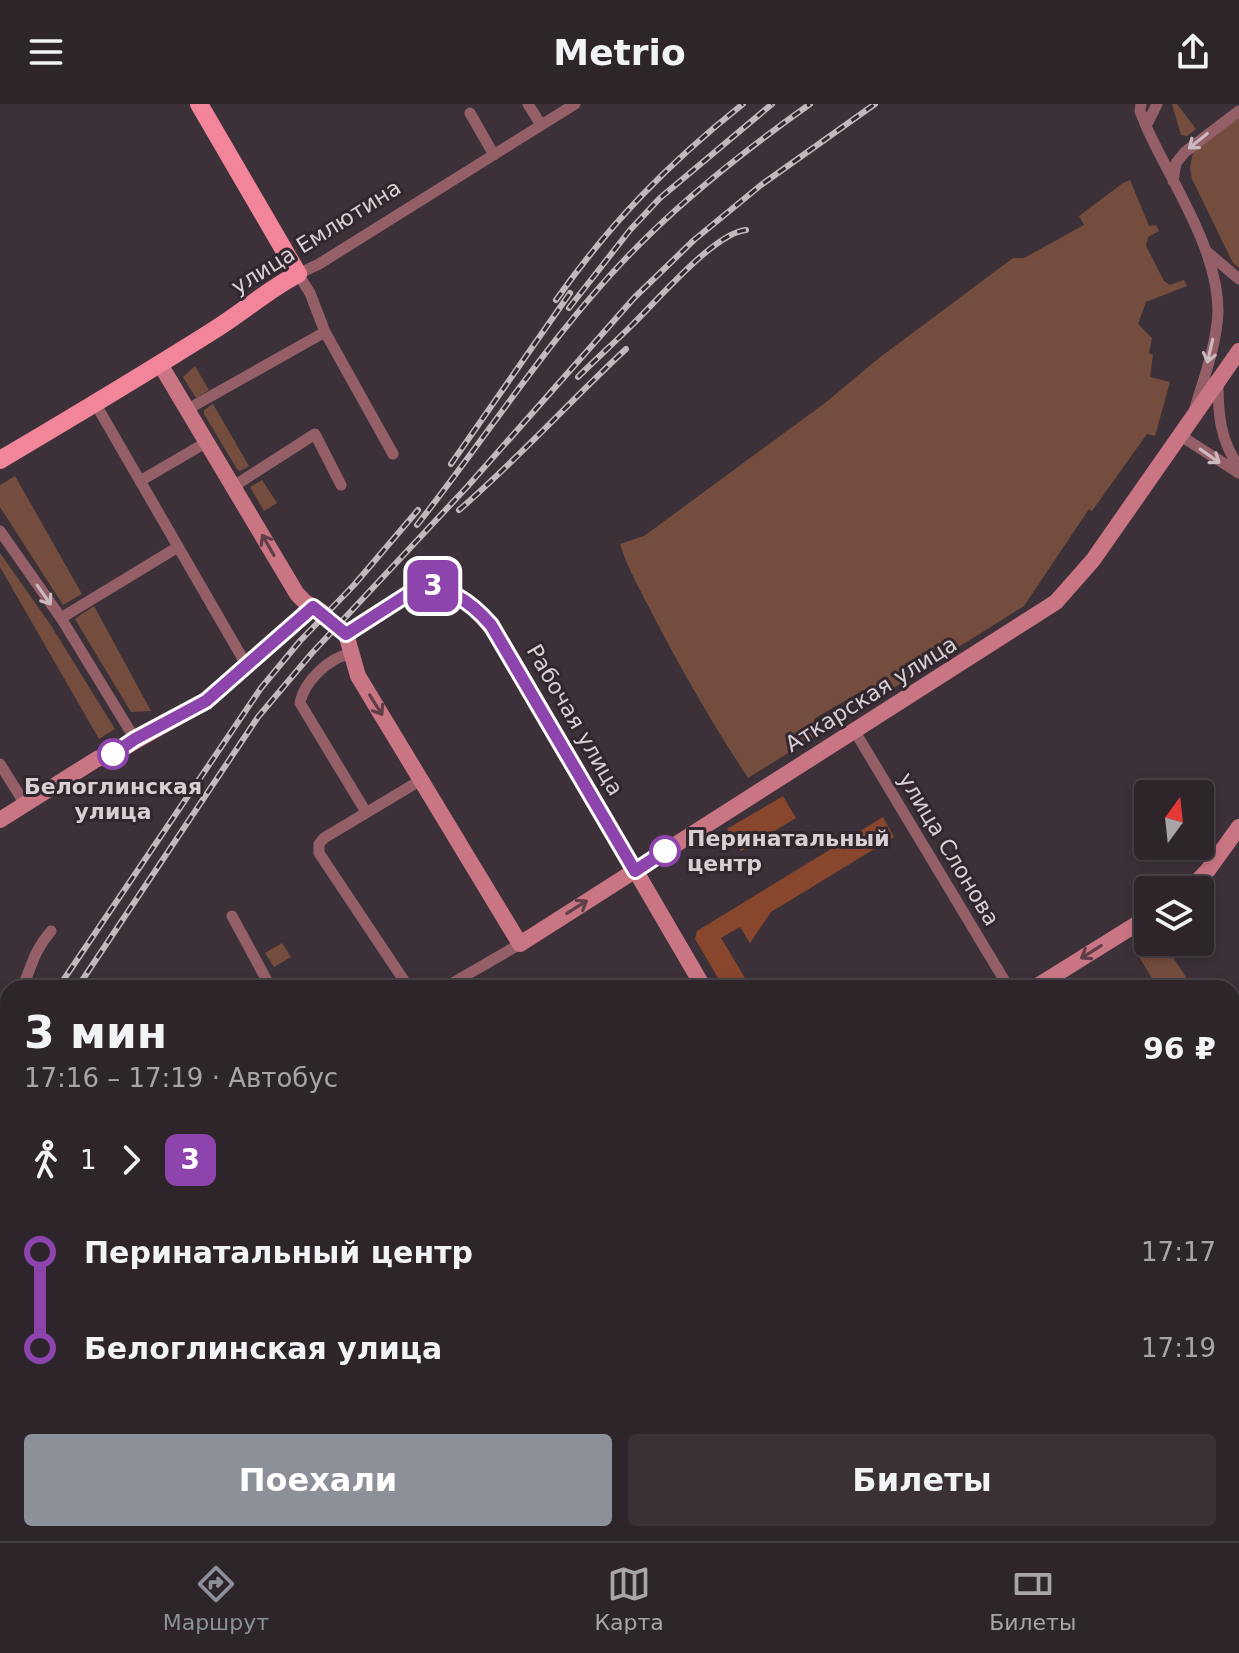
<!DOCTYPE html>
<html lang="ru">
<meta charset="utf-8">
<style>
:root{--surface:#2e252b;--page:#3a3137;--text:#f1f3f6;--muted:#a7a5a9;--line:#494247;--accent:#8c9099}
body{margin:0;font-family:"DejaVu Sans",sans-serif;background:var(--page);color:var(--text);height:100vh;display:flex;flex-direction:column;font-size:30px;white-space:nowrap}
*{box-sizing:border-box;margin:0}
p{font-size:26px;color:var(--muted)}
.icon{flex:none;width:44px;height:44px;fill:none;stroke:currentColor;stroke-width:2;stroke-linecap:round;stroke-linejoin:round}
.map{position:relative;flex:1;overflow:hidden}
.panel{position:absolute;left:0px;top:876px;width:1240px;height:562px;display:flex;flex-direction:column;background:var(--surface);border-radius:24px 24px 0 0;box-shadow:0 4px 12px #0003,0 0 0 2px var(--line)}
.panel>*{flex:none}
.badge{padding:0 16px;border-radius:12px;font-size:28px;line-height:52px}
.needle{width:52px;rotate:15deg}
.controls{position:absolute;left:1134px;top:676px;display:grid;gap:16px}
.controls a{display:grid;place-items:center;width:80px;height:80px;border-radius:8px;background:var(--surface);box-shadow:0 4px 12px #0003,0 0 0 2px var(--line);font-size:40px}
.map>.badge{position:absolute;translate:-50% -50%;box-shadow:0 0 0 4px #fff}
.legs{display:flex;align-items:center;gap:12px;height:88px;padding:0 24px;font-size:26px}
.legs p{margin-inline-start:auto}
.headline{display:flex;align-items:center;justify-content:space-between;height:136px;padding:0 24px}
h1{font-size:44px;font-weight:600;line-height:60px}
.cta{display:flex;gap:16px;margin-top:auto;padding:16px 24px}
.cta a{flex:1;height:92px;border-radius:8px;background:var(--accent);color:#fff;font-size:32px;font-weight:600;line-height:92px;text-align:center}
.cta a+a{background:var(--page);color:var(--text)}
ul{padding:0 24px;list-style:none}
li{display:flex;align-items:center;gap:28px;height:96px;font-size:30px}
li i{display:grid;place-items:center;width:12px;height:100%;margin:0 10px;background:currentColor}
li i::after{content:'';width:20px;height:20px;margin:-10px;border:6px solid;border-radius:50%;background:var(--surface)}
li p{margin-inline-start:auto}
li:first-child i{background:linear-gradient(#0000 50%,currentColor 0)}
li:last-child i{background:linear-gradient(currentColor 50%,#0000 0)}
header{display:flex;justify-content:space-between;align-items:center;height:104px;padding:0 24px;background:var(--surface);font-size:36px;font-weight:600}
.tab-bar{display:flex;justify-content:space-around;align-items:center;height:112px;border-top:2px solid var(--line);background:var(--surface);font-size:22px;color:var(--muted)}
.tab-bar a{display:grid;justify-items:center;gap:4px}
.tab-bar .selected{color:var(--accent)}
.map>svg:first-child{display:block}
.green{fill:#754d3e}
.forest{fill:#88462c}
.lines{fill:none;stroke-linecap:round;stroke-linejoin:round}
.secondary-tunnel{stroke:#544950;stroke-width:16;stroke-dasharray:16 8;stroke-linecap:butt}
.street{stroke:#955f68;stroke-width:11}
.secondary{stroke:#ca7584;stroke-width:16}
.primary{stroke:#f2859a;stroke-width:18}
.tram{stroke:#c2b9bf;stroke-width:2}
.rail-casing{stroke:#c2b9bf;stroke-width:6}
.rail{stroke:#32272f;stroke-width:3;stroke-dasharray:9;stroke-linecap:butt}
.oneway{stroke:#cab9be}
.oneway2{stroke:#603e48}
.line-1-casing{stroke:#fff;stroke-width:18}
.line-1{stroke:#8e44ad;stroke-width:12}
.stop-1-dot{fill:#fff;stroke:#8e44ad;stroke-width:4}
.labels{text-anchor:middle;dominant-baseline:central;stroke-width:6;stroke-linejoin:round;paint-order:stroke}
.street-label{font-size:22px;fill:#d7cfd4;stroke:#32272f}
.stop-label{font-size:22px;font-weight:bold;fill:#d7cfd4;stroke:#32272f}
</style>
<header><svg class="icon" aria-label="menu" viewBox="0 0 24 24"><path d="M4 6h16M4 12h16M4 18h16"/></svg>Metrio<svg class="icon" aria-label="share" viewBox="0 0 24 24"><path d="M12 15V3M7 8l5-5 5 5M5 13v7h14v-7"/></svg></header>
<div class="map">
<svg width="1239" height="1437" viewBox="0 0 1239 1437">
<rect width="100%" height="100%" fill="#3d3139"/>
<path class="green" d="M1172 0H1177L1196 25 1187 32 1181 31Z
M1239 12V164L1233 159 1192 75 1190 64 1193 48Z
M1130 76 1149 122 1156 121 1159 127 1148 133 1146 142 1164 177 1170 181 1184 176 1187 182 1146 198 1138 220 1152 234 1149 249 1153 251 1150 273 1170 278 1155 332 1147 330 1092 407 1089 405 1024 502 871 598 863 586 814 615 822 628 748 674C714 622 683 569 654 513 642 489 628 466 620 440L644 432 825 299 879 254 1013 154H1024L1084 121 1079 112 1123 79Z
M195 262 209 286 196 294 183 273Z
M213 300 249 362 240 367 237 365 204 310V306Z
M15 372 82 490 63 501 0 403V381Z
M262 376 277 399 264 407 250 383Z
M0 449 50 520 115 625 99 635 0 463Z
M94 502 151 607 131 608 75 515Z
M1148 838H1163L1193 884H1158L1135 846Z
M282 839 291 853 274 863 265 849Z
M1239 1302V1437H1037L1033 1430H1232V1306Z"/>
<path class="forest" d="M783 692 796 714 741 747 727 725Z
M883 713 894 733 771 808 750 839 740 823 721 834 751 884H724L695 835 697 827Z"/>
<g class="lines">
<path class="secondary-tunnel" d="M322 508 339 525"/>
<path class="street" d="M528 0 541 21
M1141 0 1140 7 1146 22C1171 78 1218 145 1218 207 1217 239 1204 274 1195 304
M470 9 494 51
M1146 22 1157 0
M1173 77 1176 59 1185 48 1239 7
M1206 147 1239 175
M1218 278C1218 310 1220 336 1239 363
M95 299 247 562
M188 305 325 228
M1181 332 1239 369
M393 350 325 228 310 189 298 170 319 160 575 0
M140 377 207 338
M234 382 315 330 341 381
M0 427 61 514 135 635
M61 514 178 443
M350 550C328 554 304 578 300 599L366 708
M854 626 1009 884
M0 660 25 700
M232 812 271 884
M22 884C33 860 33 848 51 827
M409 884 319 749V740L324 734 421 676
M444 884 520 840
M0 924 8 911
M1232 1264 1239 1276
M688 1437 691 1430"/>
<path class="secondary" d="M160 260 297 490 305 498 322 508
M346 530 358 572 520 840 1056 498 1093 456 1239 247
M346 530 413 487C456 470 489 518 509 550L704 884
M0 716 97 655 113 650 206 597 313 503
M1189 786 1208 766 1239 723
M1034 884 1148 813
M0 1119 8 1123
M1232 1126 1239 1122
M1023 1430 1028 1437"/>
<path class="primary" d="M0 356C71 314 141 272 211 228 241 210 267 186 298 170L199 0"/>
<path class="tram" d="M0 1102 8 1106
M1232 1270 1239 1282"/>
<defs>
<path id="rail" d="M556 196C611 118 669 59 743 0
M569 204 630 126 660 94 772 0
M578 273C596 255 614 239 632 221 656 198 714 129 746 126
M451 360 570 189
M459 406C518 355 569 298 626 245
M417 421C488 331 551 231 632 148 685 93 748 44 810 0
M58 884 261 584 300 537 354 481 418 406
M77 884 258 613 312 549 467 383 634 194 694 136 761 81 875 0
M0 974 8 961
M0 1013 8 996"/>
</defs>
<use href="#rail" class="rail-casing"/>
<use href="#rail" class="rail"/>
</g>
<defs><path id="oneway-shaft" d="M-6 0H5M1.5-3L5.5 0L1.5 3" fill="none" stroke-width="1.6" stroke-linecap="round" stroke-linejoin="round" transform="scale(2)"/></defs>
<g class="oneway">
<use href="#oneway-shaft" transform="translate(1198 37) rotate(141)"/>
<use href="#oneway-shaft" transform="translate(1210 247) rotate(103)"/>
<use href="#oneway-shaft" transform="translate(1210 352) rotate(35)"/>
<use href="#oneway-shaft" transform="translate(44 491) rotate(55)"/>
</g>
<g class="oneway2">
<use href="#oneway-shaft" transform="translate(268 441) rotate(-120)"/>
<use href="#oneway-shaft" transform="translate(376 601) rotate(58)"/>
<use href="#oneway-shaft" transform="translate(577 803) rotate(-32)"/>
<use href="#oneway-shaft" transform="translate(1091 848) rotate(148)"/>
</g>
<g class="lines">
<defs>
<path id="line-1" d="M113 650 135 635 206 597 313 503 346 530 413 487C443 476 472 499 491 521L635 767 665 747"/>
</defs>
<use href="#line-1" class="line-1-casing"/>
<use href="#line-1" class="line-1"/>
</g>
<g class="stop-1-dot">
<circle cx="113" cy="650" r="14"/>
<circle cx="665" cy="747" r="14"/>
</g>
<g class="labels">
<g class="street-label">
<text transform="translate(316 133) rotate(-32)">улица Емлютина</text>
<text transform="translate(871 590) rotate(-32)">Аткарская улица</text>
<text transform="translate(575 616) rotate(60)">Рабочая улица</text>
<text transform="translate(949 745) rotate(59)">улица Слонова</text>
</g>
<g class="stop-label">
<text x="113" y="682">Белоглинская<tspan x="113" dy="25">улица</tspan></text>
<text x="687" y="734" text-anchor="start">Перинатальный<tspan x="687" dy="25">центр</tspan></text>
</g>
</g>
</svg>
<div class="controls">
<a><svg class="needle" viewBox="-14 -14 28 28"><path d="M0-13l5 13h-10z" fill="#e53935"/><path d="M0 13l5-13h-10z" fill="#a7a5a9"/></svg></a>
<a><svg class="icon" aria-label="layers" viewBox="0 0 24 24"><path d="M12 4l9 5-9 5-9-5zM3 14l9 5 9-5"/></svg></a>
</div>
<b class="badge" style="left:433px;top:482px;background:#8e44ad;color:#fff">3</b>
<section class="panel">
<div class="headline"><div><h1>3 мин</h1><p>17:16 – 17:19 · Автобус</p></div><b>96 ₽</b></div>
<div class="legs"><svg class="icon" aria-label="walk" viewBox="0 0 24 24"><circle cx="13" cy="4" r="2"/><path d="M13 8l-2 6 4 7M11 14l-3 7M7 12l3-4h3l4 4"/></svg>1<svg class="icon" aria-label="forward" viewBox="0 0 24 24"><path d="M9 5l7 7-7 7"/></svg><b class="badge" style="background:#8e44ad;color:#fff">3</b></div>
<ul>
<li><i style="color:#8e44ad"></i><b>Перинатальный центр</b><p>17:17</p></li>
<li><i style="color:#8e44ad"></i><b>Белоглинская улица</b><p>17:19</p></li>
</ul>
<div class="cta"><a>Поехали</a><a>Билеты</a></div>
</section>
</div>
<nav class="tab-bar">
<a class="selected"><svg class="icon" aria-label="directions" viewBox="0 0 24 24"><path d="M12 3l9 9-9 9-9-9zM9 14v-3h6M13 9l2 2-2 2"/></svg>Маршрут</a>
<a><svg class="icon" aria-label="map" viewBox="0 0 24 24"><path d="M3 6l6-2 6 2 6-2v14l-6 2-6-2-6 2zM9 4v14M15 6v14"/></svg>Карта</a>
<a><svg class="icon" aria-label="tickets" viewBox="0 0 24 24"><path d="M3 7h18v10H3zM15 7v10"/></svg>Билеты</a>
</nav>
